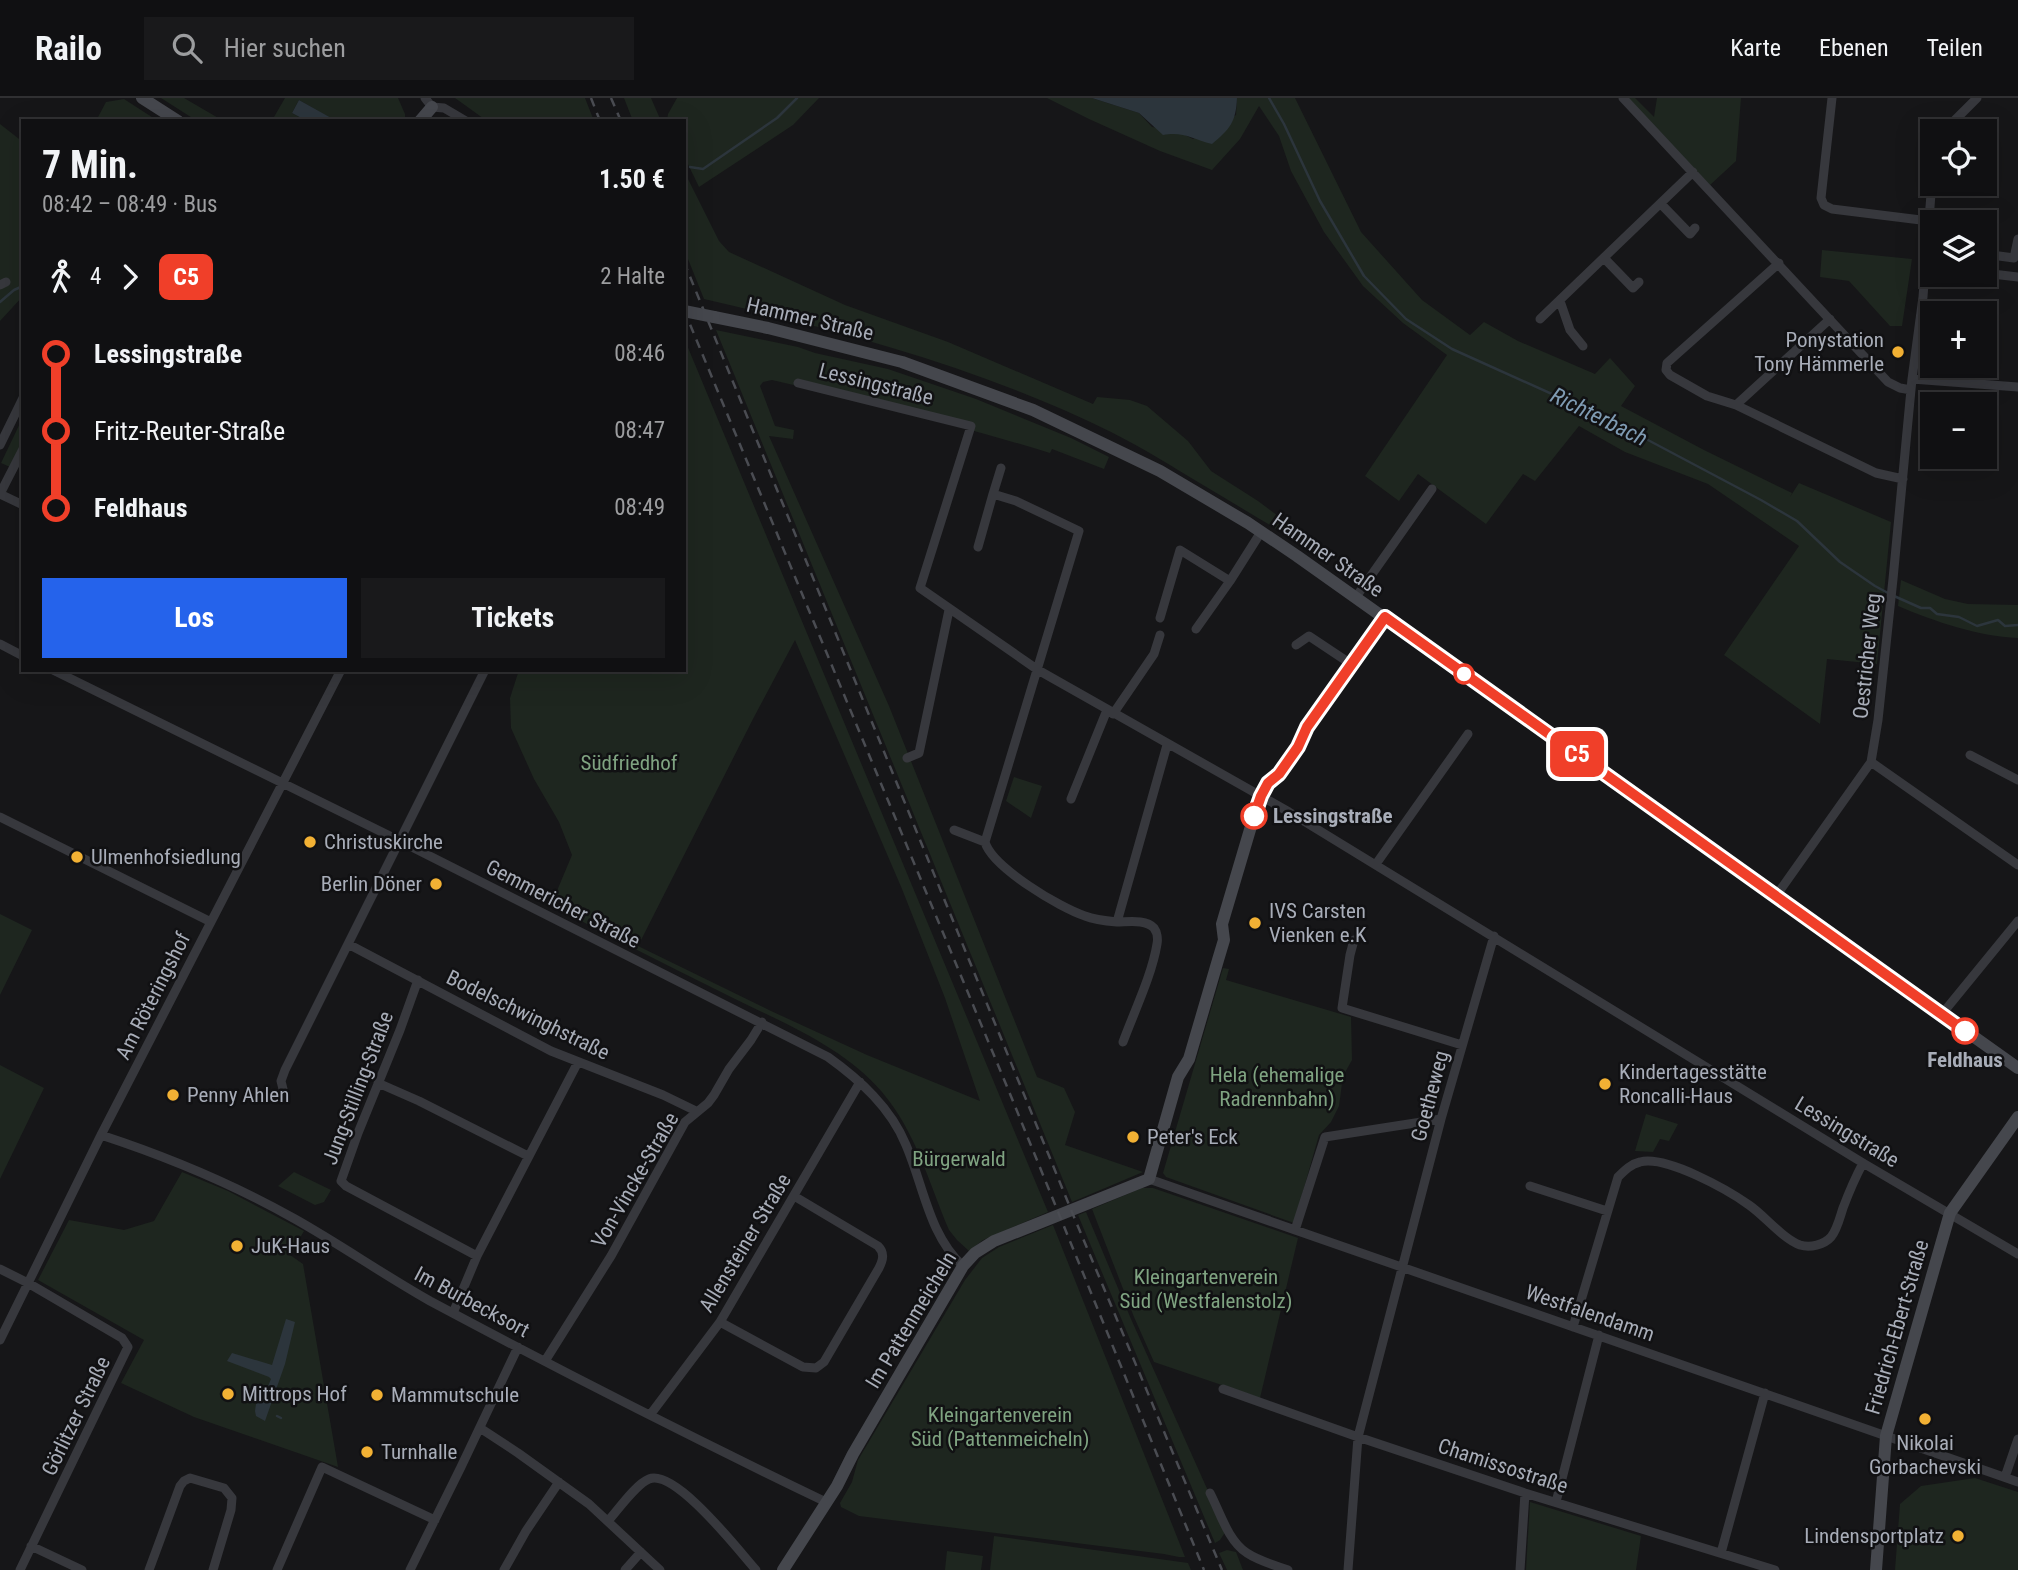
<!DOCTYPE html>
<html lang="de">
<meta charset="utf-8">
<style>
:root{--surface:#101012;--page:#19191b;--text:#f1f3f6;--muted:#9c9d9f;--line:#303032;--accent:#2563eb}
body{margin:0;font-family:"Roboto Condensed",sans-serif;background:var(--page);color:var(--text);height:100vh;display:flex;flex-direction:column;font-size:26px;white-space:nowrap}
*{box-sizing:border-box;margin:0}
p{font-size:23px;color:var(--muted)}
.icon{flex:none;width:38px;height:38px;fill:none;stroke:currentColor;stroke-width:2;stroke-linecap:round;stroke-linejoin:round}
.map{position:relative;flex:1;overflow:hidden}
.panel{position:absolute;left:21px;top:21px;width:665px;height:553px;display:flex;flex-direction:column;background:var(--surface);border-radius:0px;box-shadow:0 7px 28px #0002,0 0 0 2px var(--line)}
.panel>*{flex:none}
.badge{padding:0 14px;border-radius:10px;font-size:24px;line-height:46px}
.tools{position:absolute;left:1920px;top:21px;display:grid;gap:14px}
.tools a{display:grid;place-items:center;width:77px;height:77px;border-radius:0px;background:var(--surface);box-shadow:0 7px 28px #0002,0 0 0 2px var(--line);font-size:35px}
.map>.badge{position:absolute;translate:-50% -50%;box-shadow:0 0 0 4px #fff}
.legs{display:flex;align-items:center;gap:10px;height:77px;padding:0 21px;font-size:23px}
.legs p{margin-inline-start:auto}
.head{display:flex;align-items:center;justify-content:space-between;height:119px;padding:0 21px}
h1{font-size:38px;font-weight:700;line-height:52px}
.primary-button{display:flex;gap:14px;margin-top:auto;padding:14px 21px}
.primary-button a{flex:1;height:80px;border-radius:0px;background:var(--accent);color:#fff;font-size:28px;font-weight:700;line-height:80px;text-align:center}
.primary-button a+a{background:var(--page);color:var(--text)}
ul{padding:0 21px;list-style:none}
li{display:flex;align-items:center;gap:24px;height:77px;font-size:26px}
li i{display:grid;place-items:center;width:10px;height:100%;margin:0 9px;background:currentColor}
li i::after{content:'';width:18px;height:18px;margin:-9px;border:5px solid;border-radius:50%;background:var(--surface)}
li p{margin-inline-start:auto}
li:first-child i{background:linear-gradient(#0000 50%,currentColor 0)}
li:last-child i{background:linear-gradient(currentColor 50%,#0000 0)}
header{display:flex;align-items:center;gap:42px;box-sizing:border-box;height:98px;padding:0 35px;background:var(--surface);border-bottom:2px solid var(--line)}
header strong{font-size:33px}
nav{display:flex;gap:38px;margin-inline-start:auto;font-size:24px}
.search{width:490px;height:63px;background:var(--page);display:flex;align-items:center;gap:18px;box-sizing:border-box;padding:0 24px;border-radius:0px;color:var(--muted);font-size:26px}
.map>svg:first-child{display:block}
.green{fill:#1e261f;fill-rule:evenodd}
.water{fill:#2c353c}
.lines{fill:none;stroke-linecap:round;stroke-linejoin:round}
.stream{stroke:#2c353c;stroke-width:2.5}
.street{stroke:#37383d;stroke-width:9}
.secondary{stroke:#45474d;stroke-width:12}
.rail{stroke:#4a4c52;stroke-width:2.5;stroke-dasharray:9 7;stroke-linecap:butt}
.secondary-bridge{stroke:#45474d;stroke-width:12}
.line-1-casing{stroke:#fff;stroke-width:16}
.line-1{stroke:#f03f29;stroke-width:10}
.poi-dot{fill:#f2b134;stroke:#111113;stroke-width:2.5}
.stop-1-dot{fill:#fff;stroke:#f03f29;stroke-width:3.5}
.labels{text-anchor:middle;dominant-baseline:central;stroke-width:5;stroke-linejoin:round;paint-order:stroke}
.street-label{font-size:21px;fill:#a8adb8;stroke:#111113}
.poi-label{font-size:21px;fill:#a8adb8;stroke:#111113;text-anchor:start}
.park-label{font-size:21px;fill:#7fa381;stroke:#111113}
.stop-label{font-size:21px;font-weight:bold;fill:#a8adb8;stroke:#111113;text-anchor:start}
.water-label{font-size:23px;font-style:italic;fill:#7f9bb3;stroke:#111113}
</style>
<header>
<strong>Railo</strong>
<div class="search"><svg class="icon" aria-label="search" viewBox="0 0 24 24"><circle cx="10" cy="10" r="6"/><path d="M15 15l6 6"/></svg>Hier suchen</div>
<nav><a>Karte</a><a>Ebenen</a><a>Teilen</a></nav>
</header>
<div class="map">
<svg width="2018" height="1472" viewBox="0 0 2018 1472">
<rect width="100%" height="100%" fill="#161618"/>
<path class="green" d="M161 0H184L220 21 274 19 285 0H398L405 16V23H332V21L299 2 292 15 307 23H197Z
M455 0H585L594 23H487Z
M624 0H651L661 23H633Z
M677 0H819L793 27 699 89 684 58V23H667L668 16Z
M1047 0H1092L1139 15 1152 29 1179 34 1193 41 1236 17 1237 0H1295L1361 134 1422 202 1470 237 1484 224 1518 243 1595 276 1610 260 1635 288 1621 308 1704 352 1792 395 1790 399 1799 385 1891 424 1877 566 1827 561 1820 626 1724 557 1799 448 1708 386 1625 354 1579 328 1535 383 1523 376 1486 426 1418 376 1399 403 1365 378 1447 257 1403 225 1363 188 1324 134 1291 73 1279 38 1259 8 1240 41 1212 72 1160 53 1089 21Z
M1627 0H1635L1654 19 1657 0H1741L1736 63 1710 87Z
M124 1 158 23H96L106 4Z
M0 26 23 44V198L0 223Z
M684 73 719 143 729 154 845 207 948 244 1093 306 1097 299 1130 302 1147 308 1188 343 1211 373 1258 403 1316 446 1312 452C1276 431 1240 409 1203 387 1173 369 1143 350 1111 334 983 271 843 233 704 201L684 151Z
M1822 152 1912 161 1902 228H1890L1849 183 1820 179Z
M716 232 798 249 815 255 888 271 976 301 1071 340 1109 359 1104 371 1052 351 1050 355C959 327 866 304 772 282L763 284 760 288 775 328 794 332 793 341 769 338 889 608 1037 979 1064 990 1075 1014 1065 1047 1143 1074 1072 1104Z
M684 240 1048 1114 983 1142 969 1153 957 1142 949 1132C929 1085 916 1034 882 994 841 946 776 922 721 894 664 866 607 837 551 807L572 757 559 724 534 681 511 630 510 600 519 572H684ZM795 542 902 791 945 900 980 1003 867 957 771 913 638 848 754 619Z
M23 319V343L10 369 1 365Z
M1901 482 1945 501 1968 506 2018 507V540C1977 538 1936 524 1898 508Z
M1014 679 1042 688 1031 720 1006 703Z
M0 816 32 832 0 897Z
M1223 870 1229 871 1226 882 1351 919 1352 962 1343 978 1339 1008 1331 1024 1319 1037 1294 1125 1166 1079 1163 1075Z
M0 967 44 990 0 1081Z
M1646 1016 1678 1026 1669 1043 1660 1041 1653 1054 1635 1053Z
M182 1074 228 1093 304 1133 290 1157 303 1166 338 1369 194 1319 121 1285 144 1242 38 1182 69 1122 124 1132 154 1123Z
M294 1074 331 1092 324 1104 315 1107 278 1088Z
M1142 1090H1153L1298 1140 1260 1300 1154 1264 1134 1219 1092 1111Z
M1086 1114 1131 1221 1226 1433 1220 1442 1215 1445 1078 1117Z
M1053 1127 1185 1459H1179L1164 1456 859 1418 841 1409 840 1405 852 1384 858 1362 965 1182 982 1160 999 1149Z
M1975 1380 2018 1394V1472H1895L1900 1406 1921 1388Z
M1530 1404 1641 1438 1636 1472H1526Z
M994 1438 1188 1465 1191 1472H990Z
M1227 1452 1236 1454 1243 1472H1227L1219 1455Z
M947 1453 983 1458 981 1472H945Z"/>
<path class="water" d="M1092 0H1237C1236 24 1230 31 1212 46 1192 41 1183 33 1163 37L1139 15Z
M299 2 333 21 332 23H307L292 15Z
M286 1221 295 1224 285 1266 265 1323 256 1318 255 1313 256 1306 262 1303 271 1281 269 1279 227 1263 232 1255 272 1267Z"/>
<g class="lines">
<path class="stream" d="M1269 0 1284 26 1320 103 1364 178 1406 221 1452 251 1614 324 1761 402 1797 423 1840 464 1875 488 1888 495
M690 69 703 71 777 20 797 0
M0 204 14 192 23 188
M1894 498 1921 510H1930L1937 516 1959 519 1977 528 1998 522 2005 528 2018 527
M277 1318 281 1320"/>
<path class="street" d="M425 0 432 9 444 10 466 23
M1623 0 1888 284 1900 290 1911 292
M1832 0 1821 100 1824 107 1832 111 1929 123
M1949 33 1955 22 1977 0
M1661 106 1690 136 1695 130
M1984 156 2014 160
M1604 160 1633 190 1639 184
M2014 160 2018 141
M1779 165 1667 265 1666 272 1670 277 1707 298 1736 307 1876 375 1903 381
M1984 175 2018 179
M0 187 6 184
M1560 203 1570 232 1583 248
M1540 221 1693 74
M1912 281 2018 289
M798 285 971 328 920 490 1038 572 1289 714 1863 1065 2018 1156
M1736 307 1830 221
M0 347 23 300
M0 396 23 351
M0 396 23 407
M993 396 1001 370
M978 449 993 396 1016 403 1079 433 985 744C992 769 1060 810 1085 818 1095 822 1106 823 1117 824L1167 647
M1356 499 1432 391
M1160 520 1180 452 1230 483 1261 434
M1196 531 1230 483
M0 546 23 558
M1296 547 1309 538 1351 566
M53 572 398 742 828 959C860 982 891 1010 906 1047 924 1089 929 1137 963 1168
M1113 616 1154 556 1160 537
M1970 657 2018 682
M907 660 919 655 949 512
M1871 664 2018 767
M1071 701 1107 612
M0 719 211 824
M954 732 985 744
M1376 766 1468 636
M1776 798 1871 664 1878 622 1893 481 1912 281 1923 199 1932 83
M1117 824C1128 824 1146 821 1154 830 1157 834 1158 841 1157 846 1152 877 1134 914 1123 944
M1354 842 1350 857 1342 910 1462 947
M348 846 551 953 663 997 696 1013
M418 882 400 932 358 1035 341 1083 346 1088 477 1158
M1942 916 2018 823
M378 985 419 1003 528 1058
M284 995 281 983 285 972 485 572
M101 1037C168 1059 233 1086 295 1121 341 1147 384 1177 430 1203 561 1273 693 1340 826 1404
M1149 1081 2018 1384
M1530 1088 1607 1113
M1295 1132 1325 1039 1441 1021
M0 1171 28 1185 122 1240 128 1249 20 1472
M453 1215 477 1158 578 964
M720 1224 803 1269 816 1270 824 1264 879 1170C883 1162 885 1155 878 1148L794 1098
M1573 1229 1618 1079C1625 1072 1631 1066 1640 1064 1666 1057 1728 1092 1749 1107 1765 1118 1783 1141 1800 1147 1810 1150 1824 1147 1831 1139 1837 1132 1840 1119 1843 1110 1849 1094 1855 1080 1863 1065
M0 1242 101 1037 341 572
M545 1263 611 1158 685 1024 708 1005 714 997 729 971 751 942 762 924
M1223 1291 1358 1339 1525 1395 1775 1472
M650 1317 720 1224 860 984
M480 1330 518 1355 589 1406 660 1472
M2005 1379 2018 1341
M1210 1395C1220 1414 1228 1443 1247 1455 1259 1463 1274 1467 1288 1472
M1556 1404 1599 1237
M608 1423C618 1412 636 1386 649 1381 675 1370 739 1453 756 1472
M31 1448 82 1472
M1721 1455 1765 1295
M149 1472 180 1388 184 1383 190 1380 224 1390 232 1400 231 1412 213 1472
M277 1472 322 1369 435 1422
M410 1472 461 1369 518 1249
M504 1472 526 1433 559 1384
M625 1472 641 1454
M1348 1472 1358 1339 1441 1021 1494 838
M1520 1472 1525 1395"/>
<path class="secondary" d="M142 0 178 23
M420 23 432 9
M714 219 768 230 902 264 1033 312 1160 373 1248 425 1297 458 2018 970
M783 1472 837 1388 853 1356 963 1168 975 1155 994 1143 1149 1081 1178 979 1189 961 1218 862 1224 842 1222 826 1260 698C1266 688 1271 684 1278 677 1292 664 1300 646 1307 629L1385 519
M1876 1472 1886 1338 1950 1115 2018 1019"/>
<path class="rail" d="M591 0 600 23
M611 0 621 23
M684 164 1074 1119 1222 1472
M684 212 1008 991 1204 1472"/>
<path class="secondary-bridge" d="M684 213 714 219"/>
</g>
<g class="lines">
<defs>
<path id="line-1" d="M1254 718 1261 698 1268 685 1279 676 1298 649 1307 629 1385 519 1965 933"/>
</defs>
<use href="#line-1" class="line-1-casing"/>
<use href="#line-1" class="line-1"/>
</g>
<g class="poi-dot">
<circle cx="1898" cy="254" r="7"/>
<circle cx="310" cy="744" r="7"/>
<circle cx="77" cy="759" r="7"/>
<circle cx="436" cy="786" r="7"/>
<circle cx="1255" cy="825" r="7"/>
<circle cx="1605" cy="986" r="7"/>
<circle cx="173" cy="997" r="7"/>
<circle cx="1133" cy="1039" r="7"/>
<circle cx="237" cy="1148" r="7"/>
<circle cx="228" cy="1296" r="7"/>
<circle cx="377" cy="1297" r="7"/>
<circle cx="1925" cy="1321" r="7"/>
<circle cx="367" cy="1354" r="7"/>
<circle cx="1958" cy="1438" r="7"/>
</g>
<g class="stop-1-dot">
<circle cx="1464" cy="576" r="9"/>
<circle cx="1254" cy="718" r="12"/>
<circle cx="1965" cy="933" r="12"/>
</g>
<g class="labels">
<g class="street-label">
<text transform="translate(810 221) rotate(13)">Hammer Straße</text>
<text transform="translate(876 286) rotate(14)">Lessingstraße</text>
<text transform="translate(1328 457) rotate(35)">Hammer Straße</text>
<text transform="translate(1867 558) rotate(-84)">Oestricher Weg</text>
<text transform="translate(563 806) rotate(27)">Gemmericher Straße</text>
<text transform="translate(153 898) rotate(-63)">Am Röteringshof</text>
<text transform="translate(528 917) rotate(26)">Bodelschwinghstraße</text>
<text transform="translate(358 990) rotate(-69)">Jung-Stilling-Straße</text>
<text transform="translate(1430 998) rotate(-75)">Goetheweg</text>
<text transform="translate(1847 1034) rotate(31)">Lessingstraße</text>
<text transform="translate(635 1082) rotate(-60)">Von-Vincke-Straße</text>
<text transform="translate(745 1145) rotate(-59)">Allensteiner Straße</text>
<text transform="translate(472 1204) rotate(28)">Im Burbecksort</text>
<text transform="translate(1590 1215) rotate(19)">Westfalendamm</text>
<text transform="translate(911 1222) rotate(-59)">Im Pattenmeicheln</text>
<text transform="translate(1897 1229) rotate(-74)">Friedrich-Ebert-Straße</text>
<text transform="translate(76 1318) rotate(-64)">Görlitzer Straße</text>
<text transform="translate(1503 1368) rotate(18)">Chamissostraße</text>
</g>
<g class="poi-label">
<text x="1884" y="242" text-anchor="end">Ponystation<tspan x="1884" dy="24">Tony Hämmerle</tspan></text>
<text x="324" y="744">Christuskirche</text>
<text x="91" y="759">Ulmenhofsiedlung</text>
<text x="422" y="786" text-anchor="end">Berlin Döner</text>
<text x="1269" y="813">IVS Carsten<tspan x="1269" dy="24">Vienken e.K</tspan></text>
<text x="1619" y="974">Kindertagesstätte<tspan x="1619" dy="24">Roncalli-Haus</tspan></text>
<text x="187" y="997">Penny Ahlen</text>
<text x="1147" y="1039">Peter's Eck</text>
<text x="251" y="1148">JuK-Haus</text>
<text x="242" y="1296">Mittrops Hof</text>
<text x="391" y="1297">Mammutschule</text>
<text x="1925" y="1345" text-anchor="middle">Nikolai<tspan x="1925" dy="24">Gorbachevski</tspan></text>
<text x="381" y="1354">Turnhalle</text>
<text x="1944" y="1438" text-anchor="end">Lindensportplatz</text>
</g>
<g class="park-label">
<text x="629" y="665">Südfriedhof</text>
<text x="1277" y="977">Hela (ehemalige<tspan x="1277" dy="24">Radrennbahn)</tspan></text>
<text x="959" y="1061">Bürgerwald</text>
<text x="1206" y="1179">Kleingartenverein<tspan x="1206" dy="24">Süd (Westfalenstolz)</tspan></text>
<text x="1000" y="1317">Kleingartenverein<tspan x="1000" dy="24">Süd (Pattenmeicheln)</tspan></text>
</g>
<g class="stop-label">
<text x="1273" y="718">Lessingstraße</text>
<text x="1965" y="962" text-anchor="middle">Feldhaus</text>
</g>
<g class="water-label">
<text transform="translate(1599 319) rotate(26)">Richterbach</text>
</g>
</g>
</svg>
<div class="tools">
<a><svg class="icon" aria-label="locate" viewBox="0 0 24 24"><circle cx="12" cy="12" r="6"/><path d="M12 2v4M12 18v4M2 12h4M18 12h4"/></svg></a>
<a><svg class="icon" aria-label="layers" viewBox="0 0 24 24"><path d="M12 4l9 5-9 5-9-5zM3 14l9 5 9-5"/></svg></a>
<a>+</a>
<a>−</a>
</div>
<b class="badge" style="left:1577px;top:656px;background:#f03f29;color:#fff">C5</b>
<section class="panel">
<div class="head"><div><h1>7 Min.</h1><p>08:42 – 08:49 · Bus</p></div><b>1.50 €</b></div>
<div class="legs"><svg class="icon" aria-label="walk" viewBox="0 0 24 24"><circle cx="13" cy="4" r="2"/><path d="M13 8l-2 6 4 7M11 14l-3 7M7 12l3-4h3l4 4"/></svg>4<svg class="icon" aria-label="forward" viewBox="0 0 24 24"><path d="M9 5l7 7-7 7"/></svg><b class="badge" style="background:#f03f29;color:#fff">C5</b><p>2 Halte</p></div>
<ul>
<li><i style="color:#f03f29"></i><b>Lessingstraße</b><p>08:46</p></li>
<li><i style="color:#f03f29"></i><span>Fritz-Reuter-Straße</span><p>08:47</p></li>
<li><i style="color:#f03f29"></i><b>Feldhaus</b><p>08:49</p></li>
</ul>
<div class="primary-button"><a>Los</a><a>Tickets</a></div>
</section>
</div>
